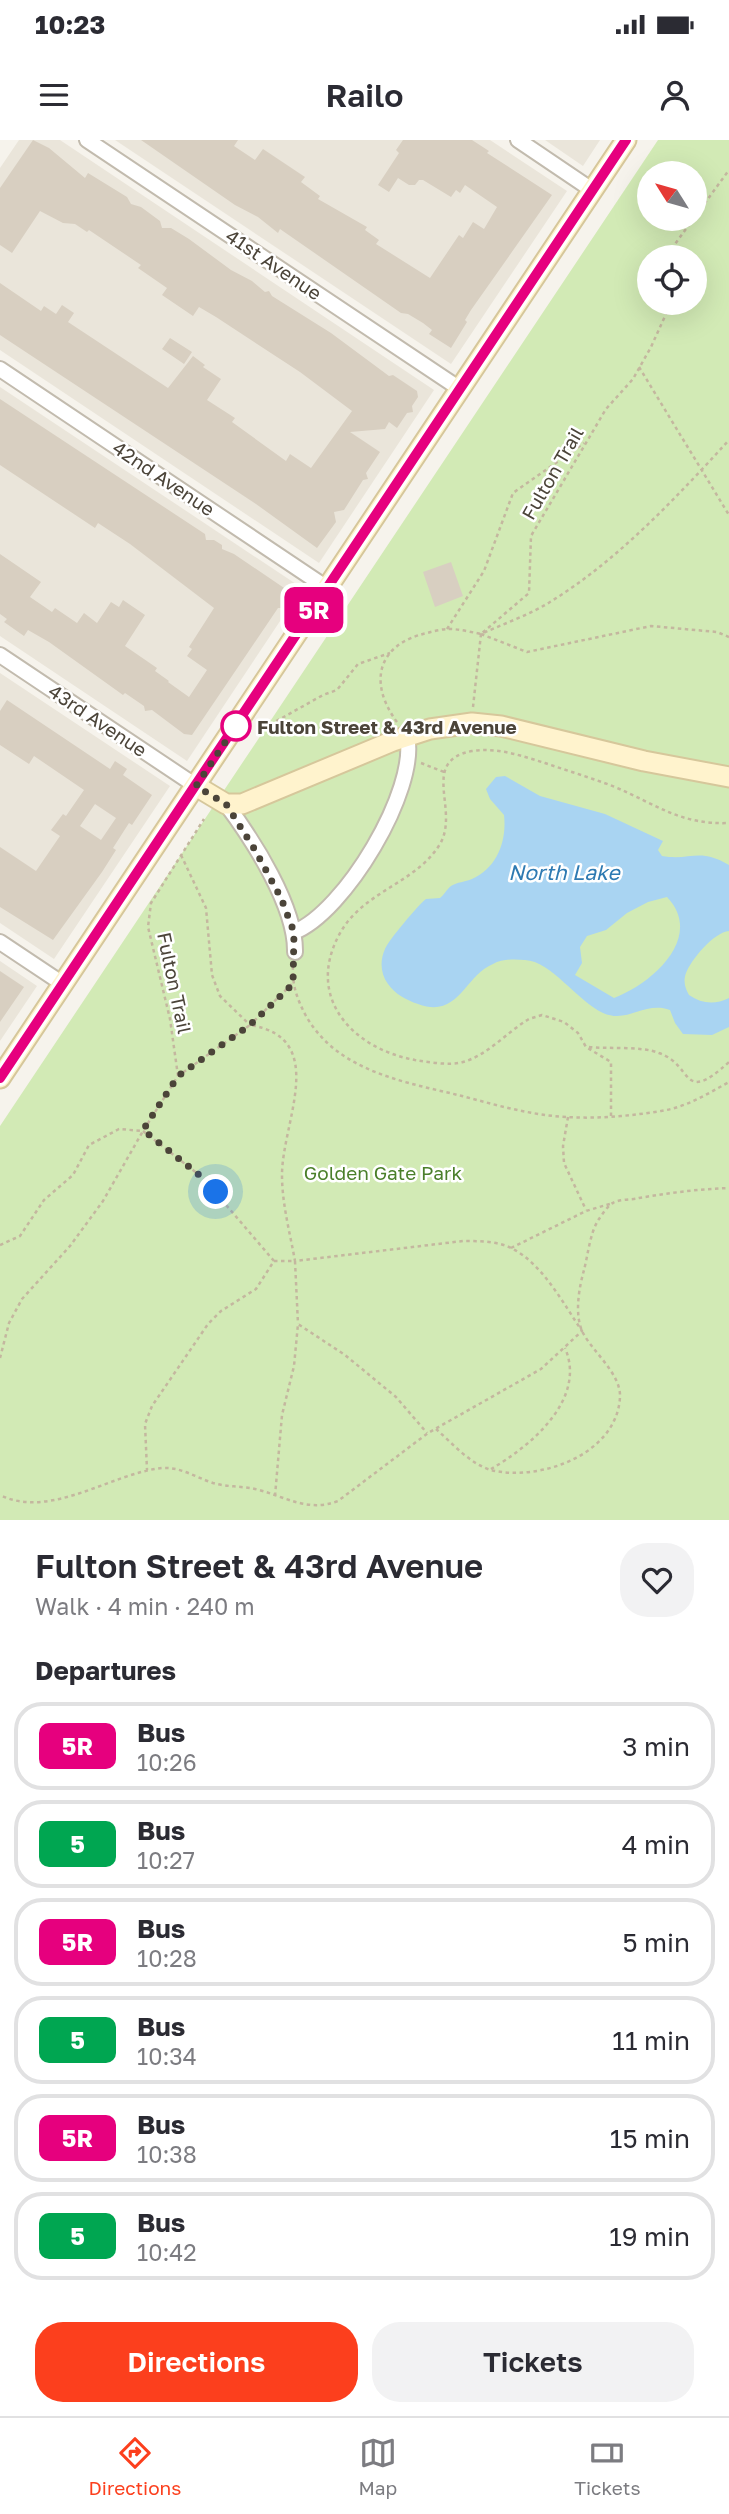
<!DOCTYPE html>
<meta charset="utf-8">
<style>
:root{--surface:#fff;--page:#f2f2f3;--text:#2b2b33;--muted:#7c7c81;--line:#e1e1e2;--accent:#fc3f1d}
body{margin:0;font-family:"Golos Text",sans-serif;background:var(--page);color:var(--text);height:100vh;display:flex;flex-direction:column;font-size:26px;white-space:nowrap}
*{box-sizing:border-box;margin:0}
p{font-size:23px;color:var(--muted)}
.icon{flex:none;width:38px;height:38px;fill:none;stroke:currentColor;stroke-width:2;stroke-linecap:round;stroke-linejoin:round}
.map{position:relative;height:1380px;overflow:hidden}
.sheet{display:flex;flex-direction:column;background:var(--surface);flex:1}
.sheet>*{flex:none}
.badge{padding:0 14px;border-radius:10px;font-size:24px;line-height:46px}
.needle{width:46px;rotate:307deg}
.buttons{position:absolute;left:637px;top:21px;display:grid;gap:14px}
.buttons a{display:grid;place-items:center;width:70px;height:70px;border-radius:50%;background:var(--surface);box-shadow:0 7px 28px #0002;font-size:35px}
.you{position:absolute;width:35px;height:35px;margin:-18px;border:5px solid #fff;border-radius:50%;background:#1a73e8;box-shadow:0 0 0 10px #1a73e833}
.map>.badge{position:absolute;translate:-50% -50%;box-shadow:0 0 0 4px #fff}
h2{padding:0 35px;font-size:26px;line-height:63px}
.round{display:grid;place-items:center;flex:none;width:74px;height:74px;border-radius:28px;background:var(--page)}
.overview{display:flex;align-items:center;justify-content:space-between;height:119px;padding:0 35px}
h1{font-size:33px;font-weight:600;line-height:52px}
.primary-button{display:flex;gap:14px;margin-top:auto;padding:14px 35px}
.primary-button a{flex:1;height:80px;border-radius:28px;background:var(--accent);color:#fff;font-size:28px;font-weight:600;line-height:80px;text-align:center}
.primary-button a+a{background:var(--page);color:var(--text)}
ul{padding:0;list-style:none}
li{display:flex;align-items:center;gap:21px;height:88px;margin:0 14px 10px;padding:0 21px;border:4px solid var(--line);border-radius:28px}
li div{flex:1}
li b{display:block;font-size:26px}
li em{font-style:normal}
li .badge{min-width:77px;font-weight:700;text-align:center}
.status{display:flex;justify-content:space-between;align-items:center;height:49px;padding:0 35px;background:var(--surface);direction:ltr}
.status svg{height:19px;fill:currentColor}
header{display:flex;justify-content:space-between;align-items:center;height:91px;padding:0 35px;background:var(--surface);font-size:32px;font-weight:600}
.menu{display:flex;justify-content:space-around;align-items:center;height:98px;border-top:2px solid var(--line);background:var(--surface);font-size:19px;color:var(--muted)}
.menu a{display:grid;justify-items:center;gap:4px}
.menu .current{color:var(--accent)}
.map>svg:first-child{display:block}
.residential{fill:#eae5da}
.green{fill:#d2eab5;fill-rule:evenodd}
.water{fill:#a9d4f2;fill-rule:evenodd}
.building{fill:#d8cfc1;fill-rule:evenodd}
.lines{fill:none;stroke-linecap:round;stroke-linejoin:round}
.street-casing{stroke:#c2bbae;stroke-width:18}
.secondary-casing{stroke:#d6c79b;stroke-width:23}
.path{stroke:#c4b79f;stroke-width:2.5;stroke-dasharray:3.5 3.5;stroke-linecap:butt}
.street{stroke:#fff;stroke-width:14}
.secondary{stroke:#fff3cd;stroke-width:19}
.line-casing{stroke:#fff;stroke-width:16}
.line{stroke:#e6007e;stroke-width:10}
.walk{stroke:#4b4439;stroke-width:7;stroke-dasharray:0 12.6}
.stop-dot{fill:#fff;stroke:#e6007e;stroke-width:3.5}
.labels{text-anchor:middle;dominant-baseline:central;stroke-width:5;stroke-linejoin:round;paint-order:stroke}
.street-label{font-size:19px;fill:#4b4439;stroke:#fff}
.stop-label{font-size:19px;font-weight:bold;fill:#4b4439;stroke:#fff;text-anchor:start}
.park-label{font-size:19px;fill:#4a7f2a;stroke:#fff}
.water-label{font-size:21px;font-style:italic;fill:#2e7ab2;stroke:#fff}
</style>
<div class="status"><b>10:23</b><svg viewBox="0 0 49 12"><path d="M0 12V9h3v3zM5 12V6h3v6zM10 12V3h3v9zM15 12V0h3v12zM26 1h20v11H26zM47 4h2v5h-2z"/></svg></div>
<header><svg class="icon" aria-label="menu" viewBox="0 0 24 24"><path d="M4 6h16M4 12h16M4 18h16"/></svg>Railo<svg class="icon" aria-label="person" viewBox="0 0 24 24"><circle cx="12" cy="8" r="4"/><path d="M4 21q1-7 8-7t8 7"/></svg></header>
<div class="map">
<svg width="729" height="1380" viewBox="0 0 729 1380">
<rect width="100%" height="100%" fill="#f6f3ec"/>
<path class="residential" d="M19 0H60L434 250 319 423 0 210V28Z
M115 0H490L567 51 451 224Z
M545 0H600L583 26Z
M0 247 302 448 187 621 0 496Z
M0 533 170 646 54 819 0 783Z
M0 821 37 846 0 901Z"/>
<path class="green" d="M658 0H729V1380H0V986ZM649 33H695V79H649ZM649 117H695V163H649Z"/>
<path class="water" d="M505 636 540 656 605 674 663 701 658 710 662 716C691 721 699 707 729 725V791C714 792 691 820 686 833 683 841 685 848 689 855 702 864 715 865 729 858V887L712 895 683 894 675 883 670 870C644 861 628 884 603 873 577 861 551 821 525 820 514 819 502 819 493 824 464 836 459 879 418 864 406 860 395 854 388 844 380 833 380 820 385 809 388 801 419 764 426 759L440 758C444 755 446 750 451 746 457 742 465 742 472 739 497 728 507 701 504 675L490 659 486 649 496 637ZM667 757C705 797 652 844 614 858L575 835 582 823 580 807 587 796 606 790 627 773 648 762Z"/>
<path class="building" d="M33 0 49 8 85 38 88 33 127 57 131 64 141 67 160 81 162 88H171L189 99 231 130 252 141 265 152 269 151 272 156 331 193 389 236 393 235 417 251 418 257 412 266 413 272 407 273 397 288 389 282 385 289 350 292 380 312 366 333 368 339 363 340 344 370 334 372 336 382 317 408 256 364 0 195V143L41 171 44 166 56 174 62 165 74 173 68 182 168 248 193 216 205 225 203 227 221 239 207 260 235 278 232 282 286 321 290 314 311 328 352 271 300 232 216 177 199 167 193 176 162 155 167 148 138 128 141 125 89 90 87 92 75 84 63 83 40 71 12 113 0 105V48Z
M141 0H238L234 6 255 20 263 9 305 37 301 42 320 56 318 59 367 87 365 90 379 100 376 104 430 138 459 95 463 98 473 82 484 89 497 67 465 45 460 53 456 50 451 57 423 40H419L415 45H409L398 38 389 52 378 45 399 13 396 10 403 0H472L489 11 487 13 552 55 471 170 465 180 467 182 451 208 429 194 432 190 423 183 408 174 401 173 280 89 278 93 258 77 235 65Z
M170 198 192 212 184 224 162 209Z
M0 259 205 394 206 400H214L222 405V409L234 414 290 452 283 463V468H278L192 595 184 594 152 570 145 571 144 566 125 553 123 555 49 502 28 490 24 496 4 482 7 479 0 474V414L41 442 30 457 52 472 55 468 77 483 84 473 97 483 111 462 119 467 123 460 145 475 125 506 157 528 155 531 169 541 168 542 189 557 207 530 187 516 192 509 189 507 214 468 130 404 98 383 95 388 0 325Z
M451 422 463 456 435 467 423 432Z
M7 560 110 629 115 621 127 629 123 635 152 655 132 685 129 683 113 708 116 710 102 732 53 800 0 767V707L36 731 60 696 51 690 63 674 66 676 84 650 34 616 29 624 0 605V571ZM95 664 116 678 101 700 80 686Z
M0 831 24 847 0 882Z"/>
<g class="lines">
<defs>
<path id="street" d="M87 0 460 249
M518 0 592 50
M0 229 327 448
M0 515 196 646
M226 664C253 700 296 767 295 812
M294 792C344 773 419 649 407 596
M0 802 63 844"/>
<path id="secondary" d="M196 646 226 664H242L393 601 430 589 472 583 501 586 644 621 729 637
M0 938 626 0"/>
</defs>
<use href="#street" class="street-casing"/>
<use href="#secondary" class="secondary-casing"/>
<path class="path" d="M674 117 675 104 729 30
M639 227 729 375
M447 489 484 431 513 353 584 303
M481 494 527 512 651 486 717 492 729 497
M473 567 481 494C503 484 529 475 550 462 617 421 677 357 729 300
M397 582C368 543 377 504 427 493 434 491 442 489 449 489 459 489 471 492 481 494L529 453 531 396 606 269 633 239 651 207 671 163
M264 588 323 555 337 550 358 524 390 513
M421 623 444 632
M181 715 206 768 212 835 220 856 250 885 292 844
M293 826C292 845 297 859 306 876 338 932 405 942 462 956 496 965 530 975 566 977 597 979 630 976 661 971 687 967 707 954 729 942
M589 907C608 909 642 906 659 913 694 925 681 966 729 922
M178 936 170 879 148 787 151 763 204 679
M611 976V922L586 907 578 893 564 882 542 875 529 879C507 892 488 915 463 922 448 926 430 922 415 920 354 909 305 859 339 795 362 751 416 744 440 704 460 670 419 621 472 611 497 607 522 616 545 623 568 631 592 638 615 647 657 665 681 685 729 683
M568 977 563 1006 564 1023 586 1070
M143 991 203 1038 274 1121 256 1149 221 1171 208 1184 152 1266 145 1284 147 1330
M0 1105 20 1096 44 1060 73 1035 89 1005 119 989 143 991
M511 1108 586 1071 613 1063
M274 1121H295L298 1184
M0 1218 9 1183 22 1159 70 1106 103 1061 143 991 178 936 250 885C330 898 282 982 282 1035 282 1064 290 1093 295 1121L463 1101C479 1101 497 1101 511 1108 542 1123 563 1163 582 1191L541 1229 428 1293 338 1361C307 1373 285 1356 255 1349 242 1346 226 1347 213 1343 195 1337 181 1327 162 1328 112 1333 50 1380 0 1355
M436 1289C452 1303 470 1324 491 1330 539 1342 617 1315 620 1257 621 1234 593 1212 583 1193 574 1175 579 1148 584 1130 588 1115 590 1092 599 1079 602 1075 608 1065 613 1063 619 1059 632 1060 639 1058 669 1053 698 1049 729 1048
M491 1329C531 1306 587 1259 565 1208
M275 1356 282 1275 294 1226 298 1184 345 1215 396 1257 427 1293"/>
<use href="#street" class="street"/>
<use href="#secondary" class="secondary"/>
</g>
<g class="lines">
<defs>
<path id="line" d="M0 938 626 0"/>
</defs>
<use href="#line" class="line-casing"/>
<use href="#line" class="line"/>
<path class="walk" d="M216 1052 203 1038 143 990 178 936 250 885 293 844 294 792 281 758 255 710 226 664 196 646 236 586"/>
</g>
<circle class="stop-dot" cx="236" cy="586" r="14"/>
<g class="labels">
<g class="street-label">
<text transform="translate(274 124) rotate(34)">41st Avenue</text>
<text transform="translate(552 333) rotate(-60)">Fulton Trail</text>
<text transform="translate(164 338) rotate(34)">42nd Avenue</text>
<text transform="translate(98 580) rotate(34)">43rd Avenue</text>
<text transform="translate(175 843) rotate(78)">Fulton Trail</text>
</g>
<g class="stop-label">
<text x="257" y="586">Fulton Street &amp; 43rd Avenue</text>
</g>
<g class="park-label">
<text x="383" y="1032">Golden Gate Park</text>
</g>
<g class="water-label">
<text x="564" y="732">North Lake</text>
</g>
</g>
</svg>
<div class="buttons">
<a><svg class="needle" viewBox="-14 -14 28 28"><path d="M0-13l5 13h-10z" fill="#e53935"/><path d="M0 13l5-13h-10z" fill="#7c7c81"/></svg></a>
<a><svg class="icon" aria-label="locate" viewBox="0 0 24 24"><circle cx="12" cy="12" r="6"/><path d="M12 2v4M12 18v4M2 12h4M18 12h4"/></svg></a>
</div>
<div class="you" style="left:216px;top:1052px"></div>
<b class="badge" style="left:314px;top:470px;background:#e6007e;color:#fff">5R</b>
</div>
<section class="sheet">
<div class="overview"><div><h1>Fulton Street &amp; 43rd Avenue</h1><p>Walk · 4 min · 240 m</p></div><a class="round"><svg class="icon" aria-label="heart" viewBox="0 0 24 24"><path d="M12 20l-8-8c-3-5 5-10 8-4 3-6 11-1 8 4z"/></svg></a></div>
<h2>Departures</h2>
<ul>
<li><span class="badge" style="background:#e6007e;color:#fff">5R</span><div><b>Bus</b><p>10:26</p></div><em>3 min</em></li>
<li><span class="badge" style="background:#00a651;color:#fff">5</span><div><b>Bus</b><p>10:27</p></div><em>4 min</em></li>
<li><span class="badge" style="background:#e6007e;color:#fff">5R</span><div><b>Bus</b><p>10:28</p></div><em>5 min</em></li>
<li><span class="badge" style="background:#00a651;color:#fff">5</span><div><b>Bus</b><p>10:34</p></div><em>11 min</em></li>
<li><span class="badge" style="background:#e6007e;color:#fff">5R</span><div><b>Bus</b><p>10:38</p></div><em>15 min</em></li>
<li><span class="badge" style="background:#00a651;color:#fff">5</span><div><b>Bus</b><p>10:42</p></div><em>19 min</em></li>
</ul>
<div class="primary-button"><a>Directions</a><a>Tickets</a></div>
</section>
<nav class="menu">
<a class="current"><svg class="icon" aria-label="directions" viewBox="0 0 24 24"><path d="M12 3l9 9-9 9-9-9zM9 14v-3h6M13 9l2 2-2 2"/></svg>Directions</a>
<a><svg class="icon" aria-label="map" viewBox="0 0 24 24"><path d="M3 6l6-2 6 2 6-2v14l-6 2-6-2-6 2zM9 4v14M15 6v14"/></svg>Map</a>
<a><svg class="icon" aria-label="tickets" viewBox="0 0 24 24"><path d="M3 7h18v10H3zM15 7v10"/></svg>Tickets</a>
</nav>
